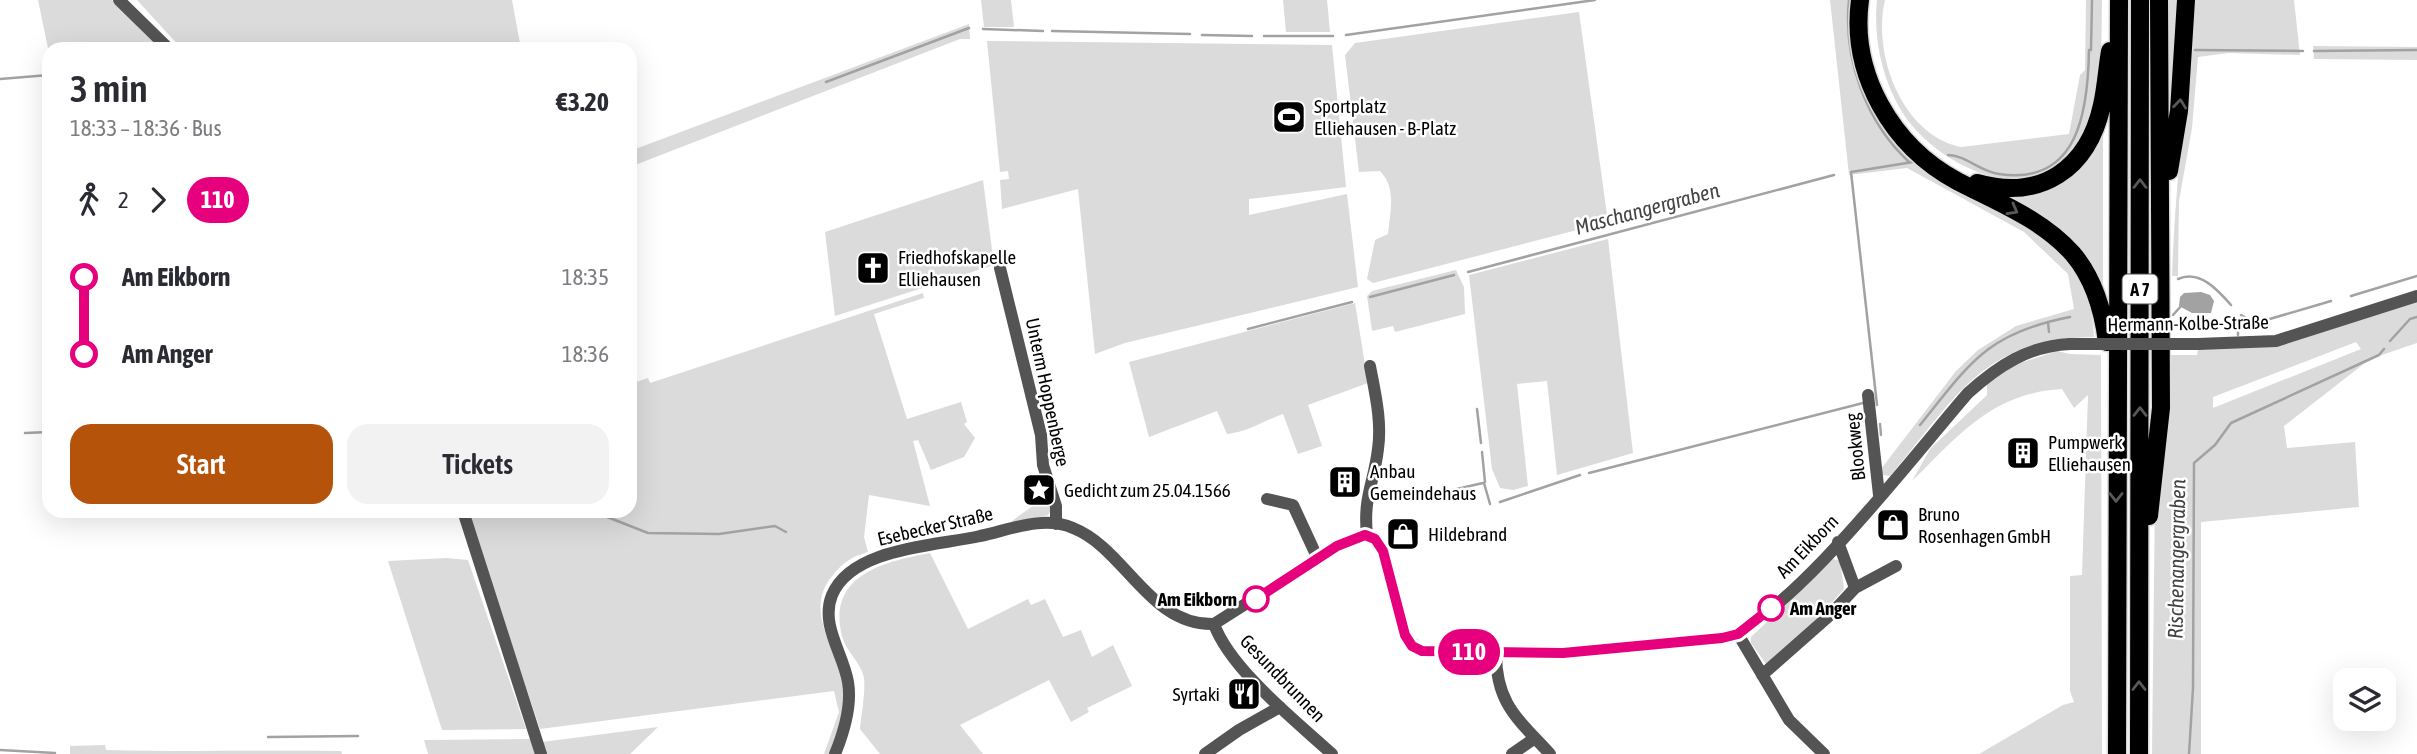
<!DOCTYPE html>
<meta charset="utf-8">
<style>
:root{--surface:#fff;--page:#f2f2f3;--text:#2b2b33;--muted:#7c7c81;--accent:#b45309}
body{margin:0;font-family:"Asap Condensed",sans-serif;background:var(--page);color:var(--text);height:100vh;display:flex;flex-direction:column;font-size:26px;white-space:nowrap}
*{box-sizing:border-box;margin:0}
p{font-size:23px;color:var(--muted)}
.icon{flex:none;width:38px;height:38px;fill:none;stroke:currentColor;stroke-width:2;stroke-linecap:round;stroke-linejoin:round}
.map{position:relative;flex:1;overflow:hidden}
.side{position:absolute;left:42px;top:42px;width:595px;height:476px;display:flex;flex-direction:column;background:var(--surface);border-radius:21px;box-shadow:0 7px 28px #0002}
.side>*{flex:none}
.badge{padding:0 14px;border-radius:23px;font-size:24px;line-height:46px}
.controls{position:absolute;left:2333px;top:668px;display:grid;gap:14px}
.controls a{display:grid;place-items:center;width:63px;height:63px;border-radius:14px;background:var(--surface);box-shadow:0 7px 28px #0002;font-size:35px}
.map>.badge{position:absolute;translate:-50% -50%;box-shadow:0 0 0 4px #fff}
.legs{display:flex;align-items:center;gap:10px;height:77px;padding:0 28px;font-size:23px}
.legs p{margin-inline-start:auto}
.overview{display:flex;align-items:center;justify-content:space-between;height:119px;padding:0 28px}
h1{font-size:38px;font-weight:600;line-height:52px}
.action{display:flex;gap:14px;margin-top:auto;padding:14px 28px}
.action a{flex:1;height:80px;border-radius:21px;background:var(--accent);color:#fff;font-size:28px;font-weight:600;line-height:80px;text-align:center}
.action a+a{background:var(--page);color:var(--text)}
ul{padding:0 28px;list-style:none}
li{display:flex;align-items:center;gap:24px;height:77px;font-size:26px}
li i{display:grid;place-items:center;width:10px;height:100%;margin:0 9px;background:currentColor}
li i::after{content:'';width:18px;height:18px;margin:-9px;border:5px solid;border-radius:50%;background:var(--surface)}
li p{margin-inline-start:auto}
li:first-child i{background:linear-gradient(#0000 50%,currentColor 0)}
li:last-child i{background:linear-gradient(currentColor 50%,#0000 0)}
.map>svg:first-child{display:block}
.green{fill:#dbdbdb;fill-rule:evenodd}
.water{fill:#a2a2a2}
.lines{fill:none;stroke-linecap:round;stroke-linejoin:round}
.stream{stroke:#a2a2a2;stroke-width:2.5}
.highway-casing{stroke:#dbdbdb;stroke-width:21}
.minor{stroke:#545454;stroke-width:12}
.highway{stroke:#000;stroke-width:18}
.minor-bridge{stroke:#545454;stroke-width:12}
.oneway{stroke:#595959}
.line-1-casing{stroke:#fff;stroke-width:16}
.line-1{stroke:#e6007e;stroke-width:10}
.stop-1-dot{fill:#fff;stroke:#e6007e;stroke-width:3.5}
.labels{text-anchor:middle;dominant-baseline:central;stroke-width:5;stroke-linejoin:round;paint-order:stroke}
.shield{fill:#fff;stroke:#4c4c4c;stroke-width:2}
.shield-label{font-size:18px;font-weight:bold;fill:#000}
.poi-label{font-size:19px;fill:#000;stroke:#fff;text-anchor:start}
.street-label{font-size:19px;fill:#000;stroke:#fff}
.stop-label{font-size:19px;font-weight:bold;fill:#000;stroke:#fff;text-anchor:end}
.water-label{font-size:21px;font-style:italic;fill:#434343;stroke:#fff}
</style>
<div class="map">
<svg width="2417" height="754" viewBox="0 0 2417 754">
<rect width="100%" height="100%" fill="#fff"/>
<path class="green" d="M38 0H112L162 49H49V53Z
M137 0H512L521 49H182Z
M981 0H1011L1014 27H984Z
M1283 0H1327L1330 32H1286Z
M1830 0H1852C1857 37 1856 83 1876 115 1910 169 2004 203 2055 248 2067 258 2080 269 2085 285 2090 300 2093 321 2094 337 1981 339 1956 398 1890 476L1882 475 1881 469 1956 371 1978 350 2016 326 2074 309 2068 274 2024 232 1907 168 1849 175Z
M1877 0H1885C1872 54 1902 135 1961 147L2069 134 2080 75 2085 70 2086 0H2102C2101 46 2104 93 2084 136 2045 218 1939 170 1902 112 1882 79 1873 38 1877 0Z
M2169 0H2181L2175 94 2165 139Z
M2194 0H2294L2300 55 2228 53 2198 57 2192 128 2179 201 2178 276H2172C2175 183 2187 92 2194 0Z
M1579 12 1608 222 1373 283 1367 279 1375 240 1388 234C1390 211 1397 189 1380 171L1359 172 1345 55 1355 43Z
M969 24 970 39H960L630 167V151Z
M987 41 1332 45 1346 187 1249 199V215L1347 194 1358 287 1125 343 1095 354 1078 189 1002 209 1000 180 1009 179 1008 171 1000 172Z
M2313 46 2417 47V60L2314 59Z
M2103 129V290L2005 196C2062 194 2075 175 2103 129Z
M983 180 994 265 835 316 825 232Z
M1608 239 1633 453 1557 475 1547 381 1517 384 1528 486 1513 490 1500 488 1492 469 1469 275Z
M1456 270 1464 287 1465 314 1395 332 1393 326 1372 331 1367 296 1372 291Z
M923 293 924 298 874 314 907 419 961 402 967 422 964 424 975 438 964 457 931 470 918 440 913 441 930 506 869 495 864 537 868 552C853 556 842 563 833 575 801 612 840 651 844 691 846 711 836 735 831 754H824L839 712 834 691 540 729 467 511H630V384L648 378 650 383Z
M2417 301V343L2370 359 2284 426 2287 448 2355 442 2359 507 2201 522V754H2152L2155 495 2169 355H2197L2198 349 2275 346ZM2356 342 2361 349 2213 408V397Z
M1355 303 1368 383 1308 405 1322 446 1298 454 1283 414C1263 421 1248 432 1227 434L1217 411 1149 437 1129 362Z
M2057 351 2070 354 2101 355 2102 754H1979L2063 705 2074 702 2070 691V576L2082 575 2088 395 2074 408 2062 389C1992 393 1959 435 1912 481L1930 449 1987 395V383L2014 365Z
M1043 488 1052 509 1048 515 1013 524 1012 521 1034 505 1038 491Z
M930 553 968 629 1028 599 1031 605 1045 599 1063 637 1081 630 1092 657 1113 645 1132 686 1087 708 1089 712 1071 722 1049 680 960 725 983 754H880L860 729C861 716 867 685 863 674 859 661 846 651 842 636 827 576 882 562 930 553Z
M446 558 468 560 526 729 442 730 388 561Z
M1833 559 1840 561 1844 589 1810 628 1766 664 1751 643V637Z
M658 727 630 754H546L542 742Z
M533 739 538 754H428L424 740Z
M105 745 106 750C185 752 263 750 341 751L342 754H70V746Z"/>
<path class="water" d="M2201 292 2210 295 2214 301 2211 313H2192L2179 306 2180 297 2184 293Z"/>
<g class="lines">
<path class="stream" d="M1849 0C1843 59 1866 122 1909 162
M983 29 1043 31
M1052 31 1190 34
M1202 35 1252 36
M1346 35 1595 0
M1264 36H1333
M2195 50 2303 51
M2314 51 2417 50
M0 79 49 75
M826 82 969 28
M1948 155C1965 155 1981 172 1999 174 2079 186 2088 110 2089 50H2091L2092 0
M1468 272 1834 175
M2178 279C2199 269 2218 290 2231 305
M2351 296 2417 276
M1370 297 1454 275
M2173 315 2182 305
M2241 315 2256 323 2331 301
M2048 322 2049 332
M1248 329 1352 302
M2238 335V326L2245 320
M2390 341 2410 319 2417 317
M1877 405 1851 172 1913 162
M1477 409 1481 443
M1880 424 1881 435
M1920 425C1970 363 1987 333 2070 317
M25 433 49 432
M1482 452 1485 482
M1589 473 1863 403
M1484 483 1490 504
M1392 499 1417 498 1483 483
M1500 502 1580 475
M539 511H542
M592 511 648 533 719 534 775 526 786 532
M268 737 358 736
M0 750 55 753
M2189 754 2193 688 2194 463 2215 445 2231 423 2379 355 2384 349"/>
<defs>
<path id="highway" d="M1860 0C1850 74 1892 146 1957 181 1997 202 2042 219 2073 254 2094 279 2103 310 2107 342
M2169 171 2179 111 2186 0
M1977 183C2041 201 2088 169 2102 105 2106 87 2107 69 2110 51
M2149 516 2161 408 2159 0
M2117 754 2119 0
M2139 754 2140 0"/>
</defs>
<use href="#highway" class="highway-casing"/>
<path class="minor" d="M119 0 169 49
M1000 268 1041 435 1043 465 1056 506V524
M2198 344 2276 341 2417 296
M1868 395 1879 495
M1267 499 1293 505 1318 559
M463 511 541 754
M1367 535C1363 497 1374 483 1378 449 1382 421 1375 393 1370 366
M1855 588 1896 566
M1214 624C1230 669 1296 721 1332 754
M1738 634 1789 720 1824 754
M1496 653C1496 704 1518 719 1550 754
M1762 675 1829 616 1855 588 1838 542
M835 754C844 732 852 705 848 682 843 653 820 625 832 595 852 547 937 546 980 536 1009 530 1043 515 1073 528 1126 549 1149 626 1214 624L1337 546 1367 535 1375 539 1383 551 1406 638 1422 651 1563 653 1722 638C1787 622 1919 449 1968 393 1998 366 2028 346 2070 344
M1205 754 1239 730 1280 707
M1512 754 1535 738"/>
<use href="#highway" class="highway"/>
<path class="minor-bridge" d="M2070 344H2198"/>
</g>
<defs><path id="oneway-chevron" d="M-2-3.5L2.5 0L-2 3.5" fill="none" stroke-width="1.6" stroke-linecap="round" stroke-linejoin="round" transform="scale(1.75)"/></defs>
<g class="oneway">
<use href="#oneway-chevron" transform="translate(2180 104) rotate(-84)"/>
<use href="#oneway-chevron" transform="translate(2140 184) rotate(-90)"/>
<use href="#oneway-chevron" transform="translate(2013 210) rotate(29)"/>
<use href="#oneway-chevron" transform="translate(2140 412) rotate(-90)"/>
<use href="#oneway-chevron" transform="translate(2116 497) rotate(90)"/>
<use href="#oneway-chevron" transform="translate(2139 686) rotate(-90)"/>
</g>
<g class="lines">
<defs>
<path id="line-1" d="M1256 599 1337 546 1365 535 1375 539 1383 551 1405 635 1412 646 1422 651 1563 653 1722 638 1738 634 1771 608"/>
</defs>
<use href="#line-1" class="line-1-casing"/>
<use href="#line-1" class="line-1"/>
</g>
<defs>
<symbol id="stadium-square" viewBox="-11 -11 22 22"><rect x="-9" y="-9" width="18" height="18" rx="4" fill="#000" stroke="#fff"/><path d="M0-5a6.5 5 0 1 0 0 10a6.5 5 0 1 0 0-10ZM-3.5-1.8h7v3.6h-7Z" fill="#fff"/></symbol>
<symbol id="church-square" viewBox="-11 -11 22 22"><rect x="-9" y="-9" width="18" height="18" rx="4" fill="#000" stroke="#fff"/><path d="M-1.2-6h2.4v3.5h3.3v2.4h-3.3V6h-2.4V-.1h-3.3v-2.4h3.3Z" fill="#fff"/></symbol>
<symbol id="building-square" viewBox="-11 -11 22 22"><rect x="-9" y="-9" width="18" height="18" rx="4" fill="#000" stroke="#fff"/><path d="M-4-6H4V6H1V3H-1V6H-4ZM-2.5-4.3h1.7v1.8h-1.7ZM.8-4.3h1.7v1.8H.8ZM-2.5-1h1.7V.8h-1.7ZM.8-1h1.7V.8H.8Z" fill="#fff"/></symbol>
<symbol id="sight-square" viewBox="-11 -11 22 22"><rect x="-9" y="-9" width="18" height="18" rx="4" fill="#000" stroke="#fff"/><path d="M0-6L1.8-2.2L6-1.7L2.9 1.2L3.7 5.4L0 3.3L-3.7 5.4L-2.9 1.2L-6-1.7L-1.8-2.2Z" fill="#fff"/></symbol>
<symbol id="shop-square" viewBox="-11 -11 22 22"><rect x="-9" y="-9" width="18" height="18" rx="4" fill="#000" stroke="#fff"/><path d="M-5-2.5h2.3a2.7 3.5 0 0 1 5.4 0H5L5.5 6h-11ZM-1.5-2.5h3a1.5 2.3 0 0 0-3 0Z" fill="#fff"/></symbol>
<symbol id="restaurant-square" viewBox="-11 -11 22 22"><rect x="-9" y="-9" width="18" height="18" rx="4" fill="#000" stroke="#fff"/><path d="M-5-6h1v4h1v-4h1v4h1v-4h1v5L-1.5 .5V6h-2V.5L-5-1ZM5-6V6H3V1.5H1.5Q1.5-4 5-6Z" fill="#fff"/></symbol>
</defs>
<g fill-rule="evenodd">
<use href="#stadium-square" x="1270" y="98" width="38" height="38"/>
<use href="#church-square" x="854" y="249" width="38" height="38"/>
<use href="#building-square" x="2004" y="434" width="38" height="38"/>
<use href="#building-square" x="1326" y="463" width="38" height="38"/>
<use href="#sight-square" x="1020" y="471" width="38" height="38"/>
<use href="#shop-square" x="1874" y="506" width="38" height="38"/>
<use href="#shop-square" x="1384" y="515" width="38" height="38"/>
<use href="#restaurant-square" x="1225" y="675" width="38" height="38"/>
</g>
<g class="stop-1-dot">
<circle cx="1256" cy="599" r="12"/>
<circle cx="1771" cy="608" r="12"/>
</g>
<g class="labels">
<rect class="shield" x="2122.5" y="274.5" width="35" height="29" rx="5"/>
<g class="shield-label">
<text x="2140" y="289">A 7</text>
</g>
<g class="poi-label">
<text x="1314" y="106">Sportplatz<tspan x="1314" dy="22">Elliehausen - B-Platz</tspan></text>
<text x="898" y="257">Friedhofskapelle<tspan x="898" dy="22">Elliehausen</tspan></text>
<text x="2048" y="442">Pumpwerk<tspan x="2048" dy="22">Elliehausen</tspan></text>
<text x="1370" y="471">Anbau<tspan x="1370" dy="22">Gemeindehaus</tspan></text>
<text x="1064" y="490">Gedicht zum 25.04.1566</text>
<text x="1918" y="514">Bruno<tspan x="1918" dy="22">Rosenhagen GmbH</tspan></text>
<text x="1428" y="534">Hildebrand</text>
<text x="1220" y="694" text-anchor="end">Syrtaki</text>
</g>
<g class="street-label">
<text transform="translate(2188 323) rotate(-1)">Hermann-Kolbe-Straße</text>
<text transform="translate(1048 392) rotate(78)">Unterm Hoppenberge</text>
<text transform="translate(1855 447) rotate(-96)">Blookweg</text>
<text transform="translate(935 526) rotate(-13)">Esebecker Straße</text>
<text transform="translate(1807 546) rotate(-46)">Am Eikborn</text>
<text transform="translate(1283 678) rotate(46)">Gesundbrunnen</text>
</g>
<g class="stop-label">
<text x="1237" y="599">Am Eikborn</text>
<text x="1790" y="608" text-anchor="start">Am Anger</text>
</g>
<g class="water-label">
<text transform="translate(1647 208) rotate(-15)">Maschangergraben</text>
<text transform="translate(2176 559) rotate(-89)">Rischenangergraben</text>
</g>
</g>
</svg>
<div class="controls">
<a><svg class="icon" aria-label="layers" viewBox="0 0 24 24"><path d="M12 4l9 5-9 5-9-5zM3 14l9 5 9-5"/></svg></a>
</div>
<b class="badge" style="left:1469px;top:652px;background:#e6007e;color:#fff">110</b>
<section class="side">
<div class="overview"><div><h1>3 min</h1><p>18:33 – 18:36 · Bus</p></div><b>€3.20</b></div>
<div class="legs"><svg class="icon" aria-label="walk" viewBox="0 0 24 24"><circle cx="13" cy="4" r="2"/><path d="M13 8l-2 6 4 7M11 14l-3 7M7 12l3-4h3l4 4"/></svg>2<svg class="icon" aria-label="forward" viewBox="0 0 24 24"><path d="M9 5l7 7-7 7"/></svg><b class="badge" style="background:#e6007e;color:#fff">110</b></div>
<ul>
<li><i style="color:#e6007e"></i><b>Am Eikborn</b><p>18:35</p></li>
<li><i style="color:#e6007e"></i><b>Am Anger</b><p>18:36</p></li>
</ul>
<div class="action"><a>Start</a><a>Tickets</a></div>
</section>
</div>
